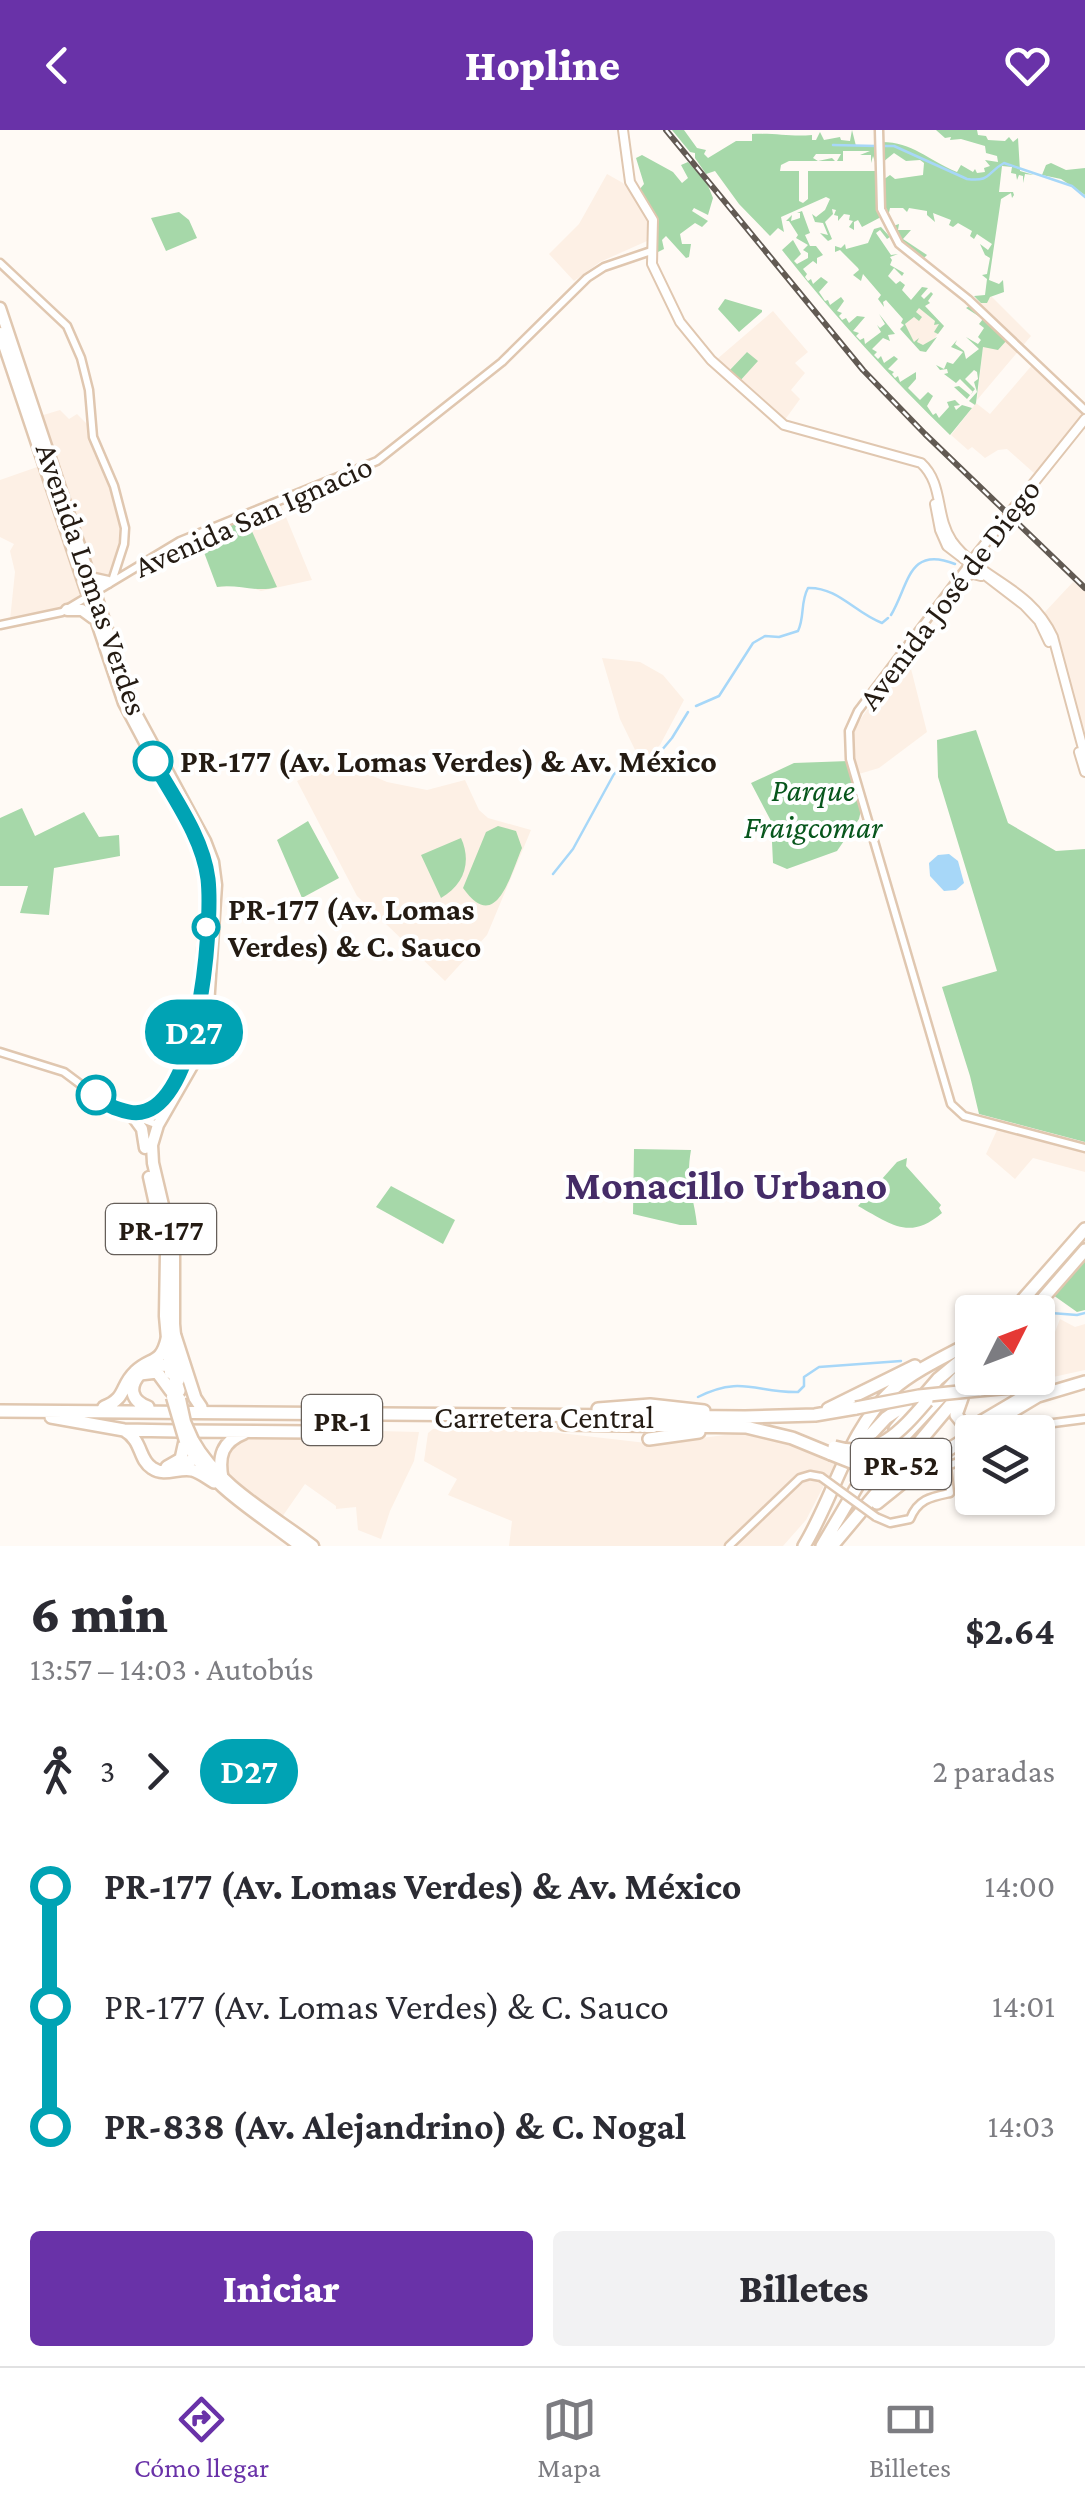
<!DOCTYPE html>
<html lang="es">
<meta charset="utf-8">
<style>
:root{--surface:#fff;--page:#f2f2f3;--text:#2b2b33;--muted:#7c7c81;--line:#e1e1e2;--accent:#6932a8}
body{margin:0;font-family:"Crimson Pro",serif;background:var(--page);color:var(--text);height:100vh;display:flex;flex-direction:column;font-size:38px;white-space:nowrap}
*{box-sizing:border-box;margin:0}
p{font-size:32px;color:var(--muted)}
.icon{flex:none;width:55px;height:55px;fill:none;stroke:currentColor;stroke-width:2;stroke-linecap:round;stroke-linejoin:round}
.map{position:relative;height:1416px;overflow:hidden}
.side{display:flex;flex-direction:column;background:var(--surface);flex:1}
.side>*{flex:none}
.badge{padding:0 20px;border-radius:32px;font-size:35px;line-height:65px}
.needle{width:65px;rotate:48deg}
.tools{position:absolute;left:955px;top:1165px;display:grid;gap:20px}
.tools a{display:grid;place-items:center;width:100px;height:100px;border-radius:10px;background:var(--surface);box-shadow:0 2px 8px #0004;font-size:50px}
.map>.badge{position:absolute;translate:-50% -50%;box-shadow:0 0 0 5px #fff}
.legs{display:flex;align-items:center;gap:15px;height:110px;padding:0 30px;font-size:32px}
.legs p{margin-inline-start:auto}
.head{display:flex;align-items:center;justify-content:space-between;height:170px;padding:0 30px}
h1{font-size:55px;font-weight:800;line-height:75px}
.button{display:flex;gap:20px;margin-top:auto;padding:20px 30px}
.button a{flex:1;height:115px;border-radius:10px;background:var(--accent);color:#fff;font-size:40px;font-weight:800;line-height:115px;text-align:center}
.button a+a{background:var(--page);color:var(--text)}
ul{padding:0 30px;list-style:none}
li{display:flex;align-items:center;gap:35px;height:120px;font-size:38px}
li i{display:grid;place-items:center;width:15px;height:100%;margin:0 12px;background:currentColor}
li i::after{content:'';width:25px;height:25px;margin:-12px;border:8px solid;border-radius:50%;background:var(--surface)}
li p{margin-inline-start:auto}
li:first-child i{background:linear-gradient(#0000 50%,currentColor 0)}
li:last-child i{background:linear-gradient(currentColor 50%,#0000 0)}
header{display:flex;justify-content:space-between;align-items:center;height:130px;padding:0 30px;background:var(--accent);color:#fff;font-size:45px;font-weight:800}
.tabs{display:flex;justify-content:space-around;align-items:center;height:140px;border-top:2px solid var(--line);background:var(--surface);font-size:28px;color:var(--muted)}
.tabs a{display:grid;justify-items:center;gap:5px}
.tabs .current{color:var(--accent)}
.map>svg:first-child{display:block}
.built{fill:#fdf0e5}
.green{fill:#a6d8a9}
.water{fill:#a7d7f8}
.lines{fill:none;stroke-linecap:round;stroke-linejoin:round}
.stream{stroke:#a7d7f8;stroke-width:2.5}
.tertiary-casing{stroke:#e0c7b0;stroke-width:11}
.secondary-casing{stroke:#e0c7b0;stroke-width:12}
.primary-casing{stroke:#e0c7b0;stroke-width:15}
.motorway-casing{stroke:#e0c7b0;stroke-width:16}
.tertiary{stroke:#fff;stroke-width:6}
.secondary{stroke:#fff;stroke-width:8}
.primary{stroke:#fff;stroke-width:10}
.motorway{stroke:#fff;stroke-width:11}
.rail-casing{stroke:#625a53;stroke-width:6}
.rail{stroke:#fff;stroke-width:2.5;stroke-dasharray:8;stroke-linecap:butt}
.tertiary-bridge-casing{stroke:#e0c7b0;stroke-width:11;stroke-linecap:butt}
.primary-bridge-casing{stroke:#e0c7b0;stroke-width:15;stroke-linecap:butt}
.motorway-bridge-casing{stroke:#e0c7b0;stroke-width:16;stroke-linecap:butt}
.tertiary-bridge{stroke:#fff;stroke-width:6}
.primary-bridge{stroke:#fff;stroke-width:10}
.motorway-bridge{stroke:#fff;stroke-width:11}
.line-1-casing{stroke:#fff;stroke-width:22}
.line-1{stroke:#00a3b4;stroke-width:15}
.stop-1-dot{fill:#fff;stroke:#00a3b4;stroke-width:5}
.labels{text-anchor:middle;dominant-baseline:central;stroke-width:8;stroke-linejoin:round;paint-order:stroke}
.shield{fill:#fff;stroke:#665f5a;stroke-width:2.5}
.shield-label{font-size:30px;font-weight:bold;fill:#241b13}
.street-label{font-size:32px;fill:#241b13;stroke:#fff}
.stop-label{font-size:32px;font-weight:bold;fill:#241b13;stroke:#fff;text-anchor:start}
.park-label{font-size:32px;font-style:italic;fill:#07561c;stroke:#fff}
.district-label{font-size:42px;font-weight:bold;fill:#452c67;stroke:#fff}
</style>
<header><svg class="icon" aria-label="back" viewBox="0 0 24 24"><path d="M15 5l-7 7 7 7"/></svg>Hopline<svg class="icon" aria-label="heart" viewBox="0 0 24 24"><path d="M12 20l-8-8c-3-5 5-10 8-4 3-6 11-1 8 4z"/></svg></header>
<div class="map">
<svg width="1085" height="1416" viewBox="0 0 1085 1416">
<rect width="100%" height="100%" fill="#fffaf5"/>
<path class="built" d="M607 44 623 53 647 85V111L600 132 574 151 549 124 579 94Z
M988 163 1031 206 977 270 986 190 971 176 977 169 986 171Z
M919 175 944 196 924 222 902 199Z
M773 181 808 222 795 233 805 243 791 260 800 269 784 291 739 252 757 231 747 222 728 242 716 230Z
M1033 234 1085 284 1034 343 1007 319 998 320 985 328 972 317 968 320 951 305 976 273 990 284Z
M60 280 69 289 77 284 87 294 92 314 109 349 123 399 121 421 110 445 102 449 93 446 40 286Z
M40 336 82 462 70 473 52 480 10 490 15 442 10 421 14 414 0 407V350Z
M281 375 312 450 261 461 245 455 217 457 200 407Z
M1073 452 1085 460V612L1058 511 1044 483Z
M907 523 927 602 879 638 859 644 853 623V600Z
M602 528 640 532 663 545 684 570 660 615 650 624 638 626 620 589Z
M318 641H361L387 652 427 660 465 650 479 680 488 688 531 700 487 805 445 851 357 766 297 651Z
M997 1000 1085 1023V1042L1033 1028 1015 1049 986 1024Z
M1060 1189 1075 1197 1085 1194V1240L1044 1249 1045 1228Z
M433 1299 534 1300 655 1314 748 1302 766 1304 837 1330 806 1390 783 1416H509L512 1391 448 1365 457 1349 424 1331 428 1303Z
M337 1300 419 1302 414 1331 390 1381 381 1409 358 1400 356 1377 336 1379V1376L305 1354 282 1387 226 1343V1325L242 1309 254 1305Z"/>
<path class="green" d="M672 0H684L697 18 706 20 704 24 708 28 736 11H752V4C776 3 791 7 812 5V10H816L820 2 824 10 840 7 841 10 850 11 852 0 856 16H875V32L873 26 871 33V25H860L870 21H843V31H837L841 24H816L813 28 818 31 832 28 835 31H789L781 35 780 41H799V71L803 73 808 69V41H876L881 87 862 97 858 90 854 92V100L849 97 853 91 849 90 850 85 844 84 838 91V86L834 85 836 80 832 79 833 84 825 92 832 109 828 111 820 103 828 105 823 93 815 92 812 84 816 87 825 80 830 69 826 67 781 87 784 102 778 98 770 106 739 74 715 41 706 44 695 28V23L690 22Z
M936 0H977L978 5 986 6 988 10 1005 11 1009 7 1013 12 1018 8 1020 41 1034 45 1025 44 1023 53V46L1019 45 1017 50 1016 44 1011 43 1012 37 1002 36 999 62H1013L1014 65 1012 68 1011 63 1001 69 989 150 999 154 1003 150 1004 162 990 167 987 173H981L974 166 985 165 987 149 982 145 987 144 990 128 985 125 980 114 988 120 992 114 977 104 974 109 970 106 972 101 958 93 953 97 949 95 951 90 933 83 935 92 927 85V81L909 78 907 82 903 78H890L888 87 893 96 899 94 898 100H911L903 109 927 125 923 129C892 105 884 89 883 50L890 45 895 49 923 45 924 33 920 30 906 31 894 23 883 32 882 12C912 12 928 30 957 42L961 35 973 42 975 39 977 43 985 42 984 38 990 36 985 30 998 32 997 26 986 23 985 16 961 9 950 10 951 7 945 8Z
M642 25 673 42 682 53 688 48 681 35 688 32 707 53 713 68 708 85 694 78 692 81 708 91 702 97 695 93 680 104 682 114H691L689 127 686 128 666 106 662 110 664 119 656 123 658 94 639 60 644 54 636 28Z
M1051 33 1066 40 1085 38V65L1061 49 1042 45 1046 35Z
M802 81 810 103 805 105 810 116H816L823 125 817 128V134L813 131 803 139 807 144 805 147 808 151 811 149 813 154 821 147 828 152 819 162 825 171 828 170 830 175 841 167 844 171 837 181 842 183 839 186 842 190 846 188 849 193 857 186 865 187 853 201 859 203 856 206 860 210 864 208 865 214 881 202 877 195 880 198 885 194 879 184 895 204 888 205 890 211 883 208 872 219 877 222 874 225 878 229 881 226 884 233 894 226 898 229 888 239 894 242 892 244 895 248 898 246 900 252 916 242V249L908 258 920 270 928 262 933 266 927 276 933 285 936 283 939 288 949 277 947 272 955 270 960 275 954 276 956 280 962 275 972 278 950 305C890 247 834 186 782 120L793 110 801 124 794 131 797 134 808 128V123L803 120 808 115 796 108 798 105 789 91H786L792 85 791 91 800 88V83H797Z
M179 82 189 90 197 108 166 121 151 88Z
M881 97 890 107 887 109 880 100 876 103 891 125 898 124 890 127 892 130 890 135 904 143 902 146 894 138 888 146 896 154 900 151 905 155 902 160 911 170 922 157 928 158 921 166 924 169 931 162 933 164 928 171 930 173 925 176 944 196 938 204 934 202 939 194 934 195 935 191 919 178 916 182 922 187 919 191 914 187 905 194 914 212 919 208 917 212 923 215 937 207 926 222 920 221 900 199 904 195 901 193 903 189 886 170 883 172 884 177 878 169 881 165 863 144 861 151 853 145 859 140 858 138 840 120 835 122V116L841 118 845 114 846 119 868 113 874 99Z
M725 169 762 180V182L739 202 718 179Z
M971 175 1007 210 998 220 983 217 976 273 975 275 969 271 977 262 974 252 978 249 977 242 974 240 965 249 975 259 967 269 954 257 959 256 970 265 973 262 960 249 956 253 944 244 948 243 947 239 940 240 936 235 944 239 947 232 953 234 963 222 951 217 957 210 955 214 964 221 966 229 979 219 966 207 978 214 981 210 978 207 984 198 979 194 983 189 966 178Z
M747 222 758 231 739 252 728 242Z
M246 388 277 457C257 463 239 454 217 457L199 409Z
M976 600 1008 693 1056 721 1085 719V1012L979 984 970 946 942 857 997 841 938 647 937 610Z
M849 631 862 676 859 689 837 721 787 739 773 733 771 691 751 653 794 633Z
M22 678 35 706 84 682 99 707 119 705 120 726 54 738 49 785 20 783 28 756H0V688Z
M308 691 339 748 302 768 277 710Z
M498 696 516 701 522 718C510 746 496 805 463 758L486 702Z
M461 708C472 732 464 755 441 768L421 725Z
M634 1019 691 1020C685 1055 694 1065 697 1095H680L633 1084Z
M907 1028 906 1036 941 1075 939 1078 942 1083C909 1111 891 1094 858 1076L897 1032Z
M391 1056 455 1090 443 1114 376 1077Z
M1085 1127V1180L1077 1182 1053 1165Z"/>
<path class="water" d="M949 724 958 731 964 753 956 760 944 761 930 746 929 733 938 725Z"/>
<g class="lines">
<path class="stream" d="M833 15 876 16
M883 16H894L967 49C991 52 986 43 1004 33L1072 56 1085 67
M891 485C909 455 908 415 955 434
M696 576 719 566 753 513 765 506 779 507 798 501C805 486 800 473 808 458 838 457 855 483 882 493L888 488
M553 744 573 719 614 644 623 637 651 633 672 608 688 582
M1038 1201 1051 1183 1077 1185 1085 1183
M698 1267C741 1245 757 1263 798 1262L804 1256V1247L819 1237 901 1231"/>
<defs>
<path id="tertiary" d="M879 0 881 79 899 114 968 169 1085 280
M0 133 67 196 81 228 89 260 93 307 114 356 125 398 124 414 113 448
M969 434 858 581 849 601 850 629 951 974 964 986 1085 1018
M0 495 62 482 180 411 377 331 502 232 587 148 604 137 651 121
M0 922 64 942 112 978 158 995
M1019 1302 1038 1295 1085 1289
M876 1387 890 1393 910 1389C918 1369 931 1367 950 1363L947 1336 972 1327
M729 1416 800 1348 810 1345 821 1347"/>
<path id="secondary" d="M623 0 630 52 653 90 652 134 680 192 711 230 784 295 921 333C944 354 935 386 952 411 980 450 1030 456 1053 507L1085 626
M935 374 940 400 947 416 1024 475 1039 491 1049 512
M972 430 1085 289
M957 449 973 444 981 446
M1079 622 1085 642"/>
<path id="primary" d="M0 178 134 580 205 711 213 732 216 755 207 891 193 934 158 995 152 1015 153 1033 174 1122V1194L179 1250
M0 203 124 573 192 701 205 736 208 758 198 887 188 923 165 969
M90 448 108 452
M67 480H82L93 488
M135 984 150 981 165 970
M134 988 142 999 145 1018
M149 1047 166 1124 165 1186 170 1243
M193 1310C218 1356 273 1385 313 1416
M185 1311C212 1359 258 1383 300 1416"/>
<path id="motorway" d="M1012 1182 1085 1099
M1031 1182 1085 1120
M175 1206 195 1268 201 1277
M149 1236 171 1235 179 1261
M979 1260 1036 1255
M962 1268 956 1285 965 1296H974L1045 1254
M104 1277C127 1268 120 1256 135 1242 150 1227 161 1235 167 1209
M148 1277C131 1271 128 1257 140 1244L157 1242 171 1261
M598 1279 650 1275 704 1281
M828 1279 915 1236
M0 1281 745 1287 815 1285 856 1278
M51 1287 124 1300 178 1301 312 1302 355 1292
M998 1290 1038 1266 1085 1252
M564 1294 746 1297 792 1308 831 1324
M895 1299 938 1249 972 1221
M124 1300C143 1311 138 1329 152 1338 165 1347 178 1337 192 1340 200 1342 207 1348 214 1352
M649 1309 699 1302
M895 1316 972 1233
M858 1318 886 1288 915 1268
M925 1334 972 1305
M167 1337 181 1329 185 1311
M178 1339 201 1324
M222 1348C218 1326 222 1312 244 1303
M877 1373 928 1332
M804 1416C835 1365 848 1301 892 1260 915 1240 946 1226 972 1212
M822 1416 872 1331
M832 1416 973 1248"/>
</defs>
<use href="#tertiary" class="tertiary-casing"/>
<use href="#secondary" class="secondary-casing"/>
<use href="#primary" class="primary-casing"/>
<use href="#motorway" class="motorway-casing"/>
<use href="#tertiary" class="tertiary"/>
<use href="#secondary" class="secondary"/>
<use href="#primary" class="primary"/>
<use href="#motorway" class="motorway"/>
<defs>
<path id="rail" d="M666 0 863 240 925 304 1085 458"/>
</defs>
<use href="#rail" class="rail-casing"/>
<use href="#rail" class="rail"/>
<defs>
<path id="tertiary-bridge" d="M821 1347 876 1387"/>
<path id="primary-bridge" d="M172 1267 185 1311
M180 1269 185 1292 193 1310"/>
<path id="motorway-bridge" d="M856 1278 919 1266 979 1260
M834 1317C877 1330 902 1300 927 1271
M831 1324 874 1341 914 1337
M853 1327 870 1326 895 1316"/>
</defs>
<use href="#tertiary-bridge" class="tertiary-bridge-casing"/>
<use href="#primary-bridge" class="primary-bridge-casing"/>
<use href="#motorway-bridge" class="motorway-bridge-casing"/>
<use href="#tertiary-bridge" class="tertiary-bridge"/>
<use href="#primary-bridge" class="primary-bridge"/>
<use href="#motorway-bridge" class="motorway-bridge"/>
</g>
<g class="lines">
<defs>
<path id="line-1" d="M96 965C106 975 115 979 129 982 199 996 213 794 208 749 203 707 173 667 153 631"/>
</defs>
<use href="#line-1" class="line-1-casing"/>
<use href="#line-1" class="line-1"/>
</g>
<g class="stop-1-dot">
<circle cx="153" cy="631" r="18"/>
<circle cx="206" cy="797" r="12"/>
<circle cx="96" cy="965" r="18"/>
</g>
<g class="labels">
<g class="shield">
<rect x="106" y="1074" width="110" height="50" rx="8"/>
<rect x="302" y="1265" width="80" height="50" rx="8"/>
<rect x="851" y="1309" width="100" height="50" rx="8"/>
</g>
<g class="shield-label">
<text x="161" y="1099">PR-177</text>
<text x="342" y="1290">PR-1</text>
<text x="901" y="1334">PR-52</text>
</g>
<g class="street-label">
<text transform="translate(253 386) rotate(-24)">Avenida San Ignacio</text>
<text transform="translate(92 449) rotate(71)">Avenida Lomas Verdes</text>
<text transform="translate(949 464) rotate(-53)">Avenida José de Diego</text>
<text x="544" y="1287">Carretera Central</text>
</g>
<g class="stop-label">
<text x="180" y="631">PR-177 (Av. Lomas Verdes) &amp; Av. México</text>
<text x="228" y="779">PR-177 (Av. Lomas<tspan x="228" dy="37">Verdes) &amp; C. Sauco</tspan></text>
</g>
<g class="park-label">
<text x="813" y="660">Parque<tspan x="813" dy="37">Fraigcomar</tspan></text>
</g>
<g class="district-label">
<text x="726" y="1054">Monacillo Urbano</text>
</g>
</g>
</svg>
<div class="tools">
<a><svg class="needle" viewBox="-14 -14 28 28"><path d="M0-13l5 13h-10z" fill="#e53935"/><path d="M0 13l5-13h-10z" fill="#7c7c81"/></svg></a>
<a><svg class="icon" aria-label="layers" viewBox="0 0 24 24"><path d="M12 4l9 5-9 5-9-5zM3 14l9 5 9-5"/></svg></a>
</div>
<b class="badge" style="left:194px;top:902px;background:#00a3b4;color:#fff">D27</b>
</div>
<section class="side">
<div class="head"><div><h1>6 min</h1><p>13:57 – 14:03 · Autobús</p></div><b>$2.64</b></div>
<div class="legs"><svg class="icon" aria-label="walk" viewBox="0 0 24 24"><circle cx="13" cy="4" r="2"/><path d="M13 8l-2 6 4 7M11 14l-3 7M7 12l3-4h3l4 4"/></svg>3<svg class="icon" aria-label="forward" viewBox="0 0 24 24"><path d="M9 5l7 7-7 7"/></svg><b class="badge" style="background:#00a3b4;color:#fff">D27</b><p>2 paradas</p></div>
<ul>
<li><i style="color:#00a3b4"></i><b>PR-177 (Av. Lomas Verdes) &amp; Av. México</b><p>14:00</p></li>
<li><i style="color:#00a3b4"></i><span>PR-177 (Av. Lomas Verdes) &amp; C. Sauco</span><p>14:01</p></li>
<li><i style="color:#00a3b4"></i><b>PR-838 (Av. Alejandrino) &amp; C. Nogal</b><p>14:03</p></li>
</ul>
<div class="button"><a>Iniciar</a><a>Billetes</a></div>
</section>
<nav class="tabs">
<a class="current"><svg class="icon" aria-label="directions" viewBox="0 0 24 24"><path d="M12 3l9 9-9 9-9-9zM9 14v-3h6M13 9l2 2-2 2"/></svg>Cómo llegar</a>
<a><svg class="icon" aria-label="map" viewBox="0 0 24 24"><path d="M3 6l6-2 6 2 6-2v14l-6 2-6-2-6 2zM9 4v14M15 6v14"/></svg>Mapa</a>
<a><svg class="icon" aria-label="tickets" viewBox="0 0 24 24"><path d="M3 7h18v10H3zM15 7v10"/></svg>Billetes</a>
</nav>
